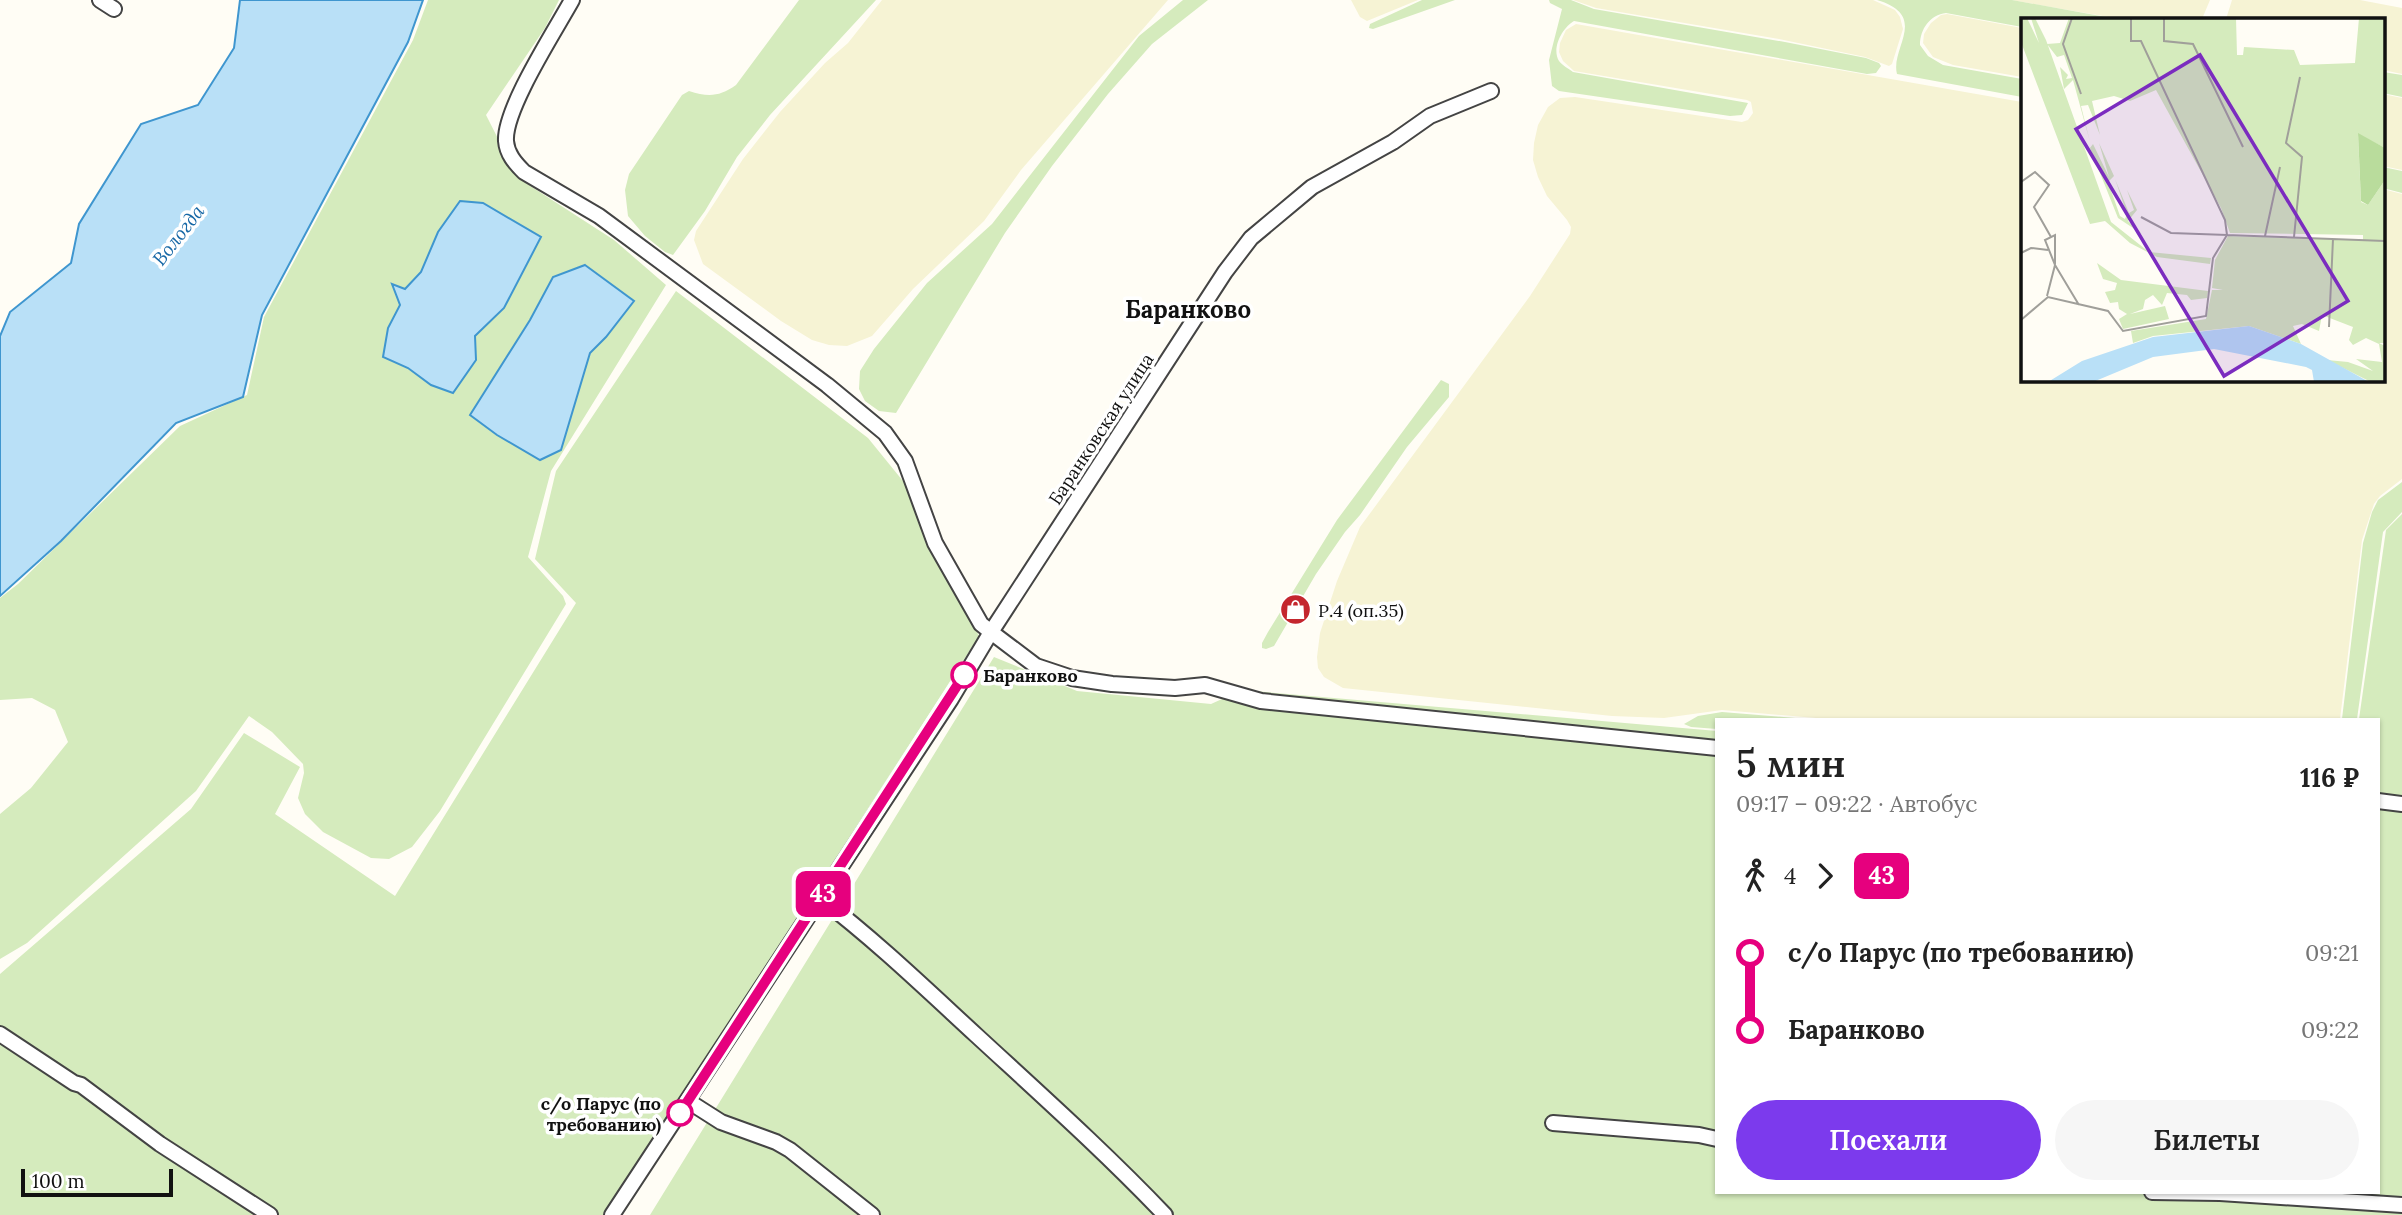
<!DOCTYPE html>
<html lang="ru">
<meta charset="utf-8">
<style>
:root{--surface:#fff;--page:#f6f6f6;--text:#222;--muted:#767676;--accent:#7c3aed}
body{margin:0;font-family:Lora,serif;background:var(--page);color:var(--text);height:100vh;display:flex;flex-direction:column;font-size:26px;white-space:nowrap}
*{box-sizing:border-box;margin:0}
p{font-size:23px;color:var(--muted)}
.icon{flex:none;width:38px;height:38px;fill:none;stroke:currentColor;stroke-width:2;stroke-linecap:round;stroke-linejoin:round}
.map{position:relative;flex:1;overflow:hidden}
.panel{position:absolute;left:1715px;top:718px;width:665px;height:476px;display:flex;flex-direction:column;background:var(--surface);border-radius:0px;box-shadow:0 2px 5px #0004}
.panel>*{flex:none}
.badge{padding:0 14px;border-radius:10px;font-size:24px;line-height:46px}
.scale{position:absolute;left:21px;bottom:18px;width:152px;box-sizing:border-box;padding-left:7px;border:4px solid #111;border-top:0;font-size:19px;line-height:24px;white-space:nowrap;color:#111;-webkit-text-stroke:5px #fff;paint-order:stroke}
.map>.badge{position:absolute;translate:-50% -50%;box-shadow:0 0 0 4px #fff}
.legs{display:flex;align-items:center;gap:10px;height:77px;padding:0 21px;font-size:23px}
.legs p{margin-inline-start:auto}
.headline{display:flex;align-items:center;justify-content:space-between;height:119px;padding:0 21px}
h1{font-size:38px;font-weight:600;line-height:52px}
.cta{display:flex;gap:14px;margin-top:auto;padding:14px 21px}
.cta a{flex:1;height:80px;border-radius:42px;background:var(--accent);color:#fff;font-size:28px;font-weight:600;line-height:80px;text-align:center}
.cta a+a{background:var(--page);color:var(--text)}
ul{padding:0 21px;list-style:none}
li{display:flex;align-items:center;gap:24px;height:77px;font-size:26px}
li i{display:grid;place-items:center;width:10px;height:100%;margin:0 9px;background:currentColor}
li i::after{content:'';width:18px;height:18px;margin:-9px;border:5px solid;border-radius:50%;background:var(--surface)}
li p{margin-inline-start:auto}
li:first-child i{background:linear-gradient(#0000 50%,currentColor 0)}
li:last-child i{background:linear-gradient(currentColor 50%,#0000 0)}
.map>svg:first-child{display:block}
.farmland{fill:#f6f3d4}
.green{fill:#d5ebbd;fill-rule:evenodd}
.water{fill:#b9e0f7;stroke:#3f96cf;stroke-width:2}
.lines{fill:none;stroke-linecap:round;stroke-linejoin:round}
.minor-casing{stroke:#444;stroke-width:18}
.minor{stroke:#fff;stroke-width:14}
.line-1-casing{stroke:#fff;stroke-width:16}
.line-1{stroke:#e6007e;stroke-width:10}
.stop-1-dot{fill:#fff;stroke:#e6007e;stroke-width:3.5}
.labels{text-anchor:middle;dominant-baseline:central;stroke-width:7;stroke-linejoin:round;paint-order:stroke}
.street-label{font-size:18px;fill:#111;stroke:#fff}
.poi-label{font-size:18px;fill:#111;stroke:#fff;text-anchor:start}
.stop-label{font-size:18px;font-weight:bold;fill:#111;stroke:#fff;text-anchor:start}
.water-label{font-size:19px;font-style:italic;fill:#1768a6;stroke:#fff}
.district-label{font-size:24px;font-weight:bold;fill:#111;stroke:#fff}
.inset-road{fill:none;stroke:#a09f9a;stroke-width:2}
.view{fill:#7b2cbf;fill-opacity:0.15;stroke:#7b2cbf;stroke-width:3.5}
.inset-edge{fill:none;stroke:#111;stroke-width:3.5}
</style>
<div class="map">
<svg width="2402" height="1215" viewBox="0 0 2402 1215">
<rect width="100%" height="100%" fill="#fffdf5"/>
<path class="farmland" d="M882 0H1168L1021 170 984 221 913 289 872 336 847 346 829 345 812 340 781 321 703 264 694 240 696 231 743 159 780 112 825 63 848 43Z
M1351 0H1418L1367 21 1360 17Z
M1573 0H1873L1895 10 1900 17 1903 29 1892 64 1889 66 1865 57 1779 39 1596 8Z
M2011 0H2210L2202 19H2120Z
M2232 0H2360L2402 8V74L2383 70V19H2226Z
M1947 14 2022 28V77L1953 65 1933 57 1923 43 1924 34 1931 23 1941 15Z
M1576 24 2022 102V380H2383V189L2402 194V479L2380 496 2374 504 2362 540 2340 719H1828L1722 710 1664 718 1612 716 1343 688 1324 677 1318 668 1317 657 1320 633 1337 581 1360 527 1530 296 1570 234 1571 227 1567 220 1547 196 1538 177 1533 160 1534 143 1538 125 1548 107 1560 98 1575 97 1742 122 1748 120 1753 113 1751 102 1747 100 1574 71 1563 61 1559 52 1560 43 1566 30Z
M2383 94 2402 98V170L2383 166Z"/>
<path class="green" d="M428 0H559L545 28 486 115 518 178 614 240 666 285 551 471 528 557 563 596 566 604 440 811 412 847 389 859 371 858 323 832 305 814 298 798 304 773 303 764 272 732 249 716 196 791 27 943 0 959V814L31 788 68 742 55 710 32 698 0 700V598L18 584 180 426 247 395 264 317 413 40ZM438 232 504 308 475 336 476 361 431 385 408 368 383 357 388 328 400 305 393 284 405 289 421 272ZM553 277 606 337 590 353 540 460 497 435 470 415 530 320Z
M799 0H876L770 115 737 157 705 211 673 255 665 252 645 236 628 216 625 190 629 174 682 95 689 91C708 97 719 97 736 85Z
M1183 0H1208L1152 44 1108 94 1052 166 1005 233 896 413 879 411 865 401 859 389 860 371 874 349 927 283 992 224 1139 36Z
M1422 0H1455L1373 29 1369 28 1370 24Z
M1549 0H1571L1594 9 1785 42 1866 58 1879 63 1881 66 1876 73 1867 74 1574 21C1563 27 1551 48 1559 61 1562 65 1569 69 1573 72L1748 103 1742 115 1730 116 1559 91 1552 86 1549 60 1562 9 1550 3Z
M1877 0H2012L2117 19H2022V27L1946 13C1930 15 1920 29 1920 45L1928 56 1943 65 2022 79V97L1897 74C1890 48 1930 16 1877 0Z
M2383 72 2402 75V97L2383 93Z
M2383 167 2402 171V193L2383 188Z
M676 291 868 438 907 486 979 636 821 883 604 1215H0V974L191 809 244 733 300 767 275 814 395 896 576 603 535 559 556 471Z
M1441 380 1449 384V397L1407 447 1360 515 1345 532 1316 574 1274 646 1266 649 1262 648V643L1268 632 1337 520Z
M2402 482V512L2383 532 2357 719H2342L2363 543 2372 512 2378 500Z
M2402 514V1215H650L994 657 1077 691 1211 704 1242 690 1717 731V1192H2378V719H2359L2386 530Z
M1722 712 1807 719H1717V729L1691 727 1684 724 1698 716Z"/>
<path class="water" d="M240 0H423L408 42 262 315 243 397 176 423 61 541 0 596V336L10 312 71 263 79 224 141 124 198 105 234 48Z
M460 201 483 203 541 237 504 308 475 336 476 360 453 393 431 385 408 368 383 357 388 328 400 305 392 284 405 289 421 272 438 232Z
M585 265 634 301 606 337 590 353 561 450 540 460 497 435 470 415 530 320 553 277Z"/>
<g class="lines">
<defs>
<path id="minor" d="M100 0 114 9
M572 0C555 31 504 109 506 141 507 154 515 163 524 172L599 216 827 385 885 433 905 461 935 543 981 624 991 632 951 699 612 1215
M1491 91 1430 116 1393 142 1312 187 1251 238 1225 272 991 632 1036 666 1072 678 1112 684 1175 688 1205 685 1261 701 1717 748
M2378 801 2402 804
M820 898C875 940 925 988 976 1035 1040 1094 1105 1152 1165 1215
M0 1034 74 1083 81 1085 160 1144 270 1215
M688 1101 721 1122 776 1142 790 1150 872 1215
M1553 1123 1699 1135 1717 1139
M2152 1192 2220 1193 2402 1205"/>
</defs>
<use href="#minor" class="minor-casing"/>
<use href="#minor" class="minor"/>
</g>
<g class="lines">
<defs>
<path id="line-1" d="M680 1113 964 675"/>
</defs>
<use href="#line-1" class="line-1-casing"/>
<use href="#line-1" class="line-1"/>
</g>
<defs>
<symbol id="shop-disc" viewBox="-11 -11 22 22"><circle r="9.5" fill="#c4262e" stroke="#fff"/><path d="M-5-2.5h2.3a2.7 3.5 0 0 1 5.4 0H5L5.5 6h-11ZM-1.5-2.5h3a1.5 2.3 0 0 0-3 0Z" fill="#fff"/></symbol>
</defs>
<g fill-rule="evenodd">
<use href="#shop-disc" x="1278" y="592" width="35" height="35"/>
</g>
<g class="stop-1-dot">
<circle cx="964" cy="675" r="12"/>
<circle cx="680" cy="1113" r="12"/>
</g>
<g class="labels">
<g class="street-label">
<text transform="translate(1101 429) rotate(-57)">Баранковская улица</text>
</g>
<g class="poi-label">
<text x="1318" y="610">Р.4 (оп.35)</text>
</g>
<g class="stop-label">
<text x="983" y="675">Баранково</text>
<text x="661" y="1103" text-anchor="end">с/о Парус (по<tspan x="661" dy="21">требованию)</tspan></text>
</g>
<g class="water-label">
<text transform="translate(178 235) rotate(-52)">Вологда</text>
</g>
<g class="district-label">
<text x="1188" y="309">Баранково</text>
</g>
</g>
<g transform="translate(2021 18)">
<rect width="364" height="364" fill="#fffdf5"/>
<path d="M0 0H6L18 25 10 0H14L25 22 90 204 128 234 190 240 189 246 136 239 109 225 84 203 69 206 0 24ZM48 0H215L216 37H222L223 29 273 32 279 47 334 45 338 0H364V130L337 116 340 184 347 187 364 162V325H358L364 328V364H350L306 342 327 344 352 353 335 341 361 344 358 326 345 320 332 327 328 322 332 309 301 297 298 313 281 306 272 308 280 326 228 308 132 318 112 325 110 313 185 301 191 272H202L191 270 194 242 207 218 342 222V217L209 215 200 190 135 72 109 83 93 78 71 83 79 117 67 87 60 88 69 124 52 62 43 71 39 49 47 57 45 61 51 60 43 37 36 39 26 26 39 25ZM78 125 93 158 87 164 99 198 104 201 106 196 94 161 108 195 113 192 106 172 116 192 107 203 121 216 97 200 69 130 72 126 88 159ZM76 245 100 262 187 273 186 280 170 282 166 277 146 275 141 287 132 277 124 282 122 291 109 296 144 288 148 301 102 311 98 301 106 296 98 291 97 284 89 285 84 274 94 272 96 265 82 261Z" fill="#d5ebbd"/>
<path d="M337 115 364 130V162L347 187 340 183Z" fill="#b9dc9c"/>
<path d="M228 308 280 326 348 364H293L291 352 285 349 193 331 132 339 72 364H27L61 343 132 319Z" fill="#b9e0f7"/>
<path class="inset-road" d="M51 0 42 26 60 76M110 0V23H120L204 202 206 217 150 215 120 199M143 0V23L172 26 222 129M0 164 14 154 28 167 13 189 30 219M244 218 259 149M273 219 281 139 265 125 279 59M0 235 10 230 27 232M34 247 58 287M26 278 34 247 24 222 34 217V246M0 302 27 279 87 293 102 313 185 298 192 240 206 217 364 223M308 309 312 221"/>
<path class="view" d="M179 37 327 283 203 358 55 111Z"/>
<rect width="364" height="364" class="inset-edge"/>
</g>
</svg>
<div class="scale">100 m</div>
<b class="badge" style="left:823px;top:894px;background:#e6007e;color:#fff">43</b>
<section class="panel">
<div class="headline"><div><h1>5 мин</h1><p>09:17 – 09:22 · Автобус</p></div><b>116 ₽</b></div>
<div class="legs"><svg class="icon" aria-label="walk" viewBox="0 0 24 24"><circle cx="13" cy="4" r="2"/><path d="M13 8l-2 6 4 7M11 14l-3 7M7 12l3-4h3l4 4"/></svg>4<svg class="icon" aria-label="forward" viewBox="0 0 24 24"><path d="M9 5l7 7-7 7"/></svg><b class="badge" style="background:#e6007e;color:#fff">43</b></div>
<ul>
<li><i style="color:#e6007e"></i><b>с/о Парус (по требованию)</b><p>09:21</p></li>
<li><i style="color:#e6007e"></i><b>Баранково</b><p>09:22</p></li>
</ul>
<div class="cta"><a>Поехали</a><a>Билеты</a></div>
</section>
</div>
